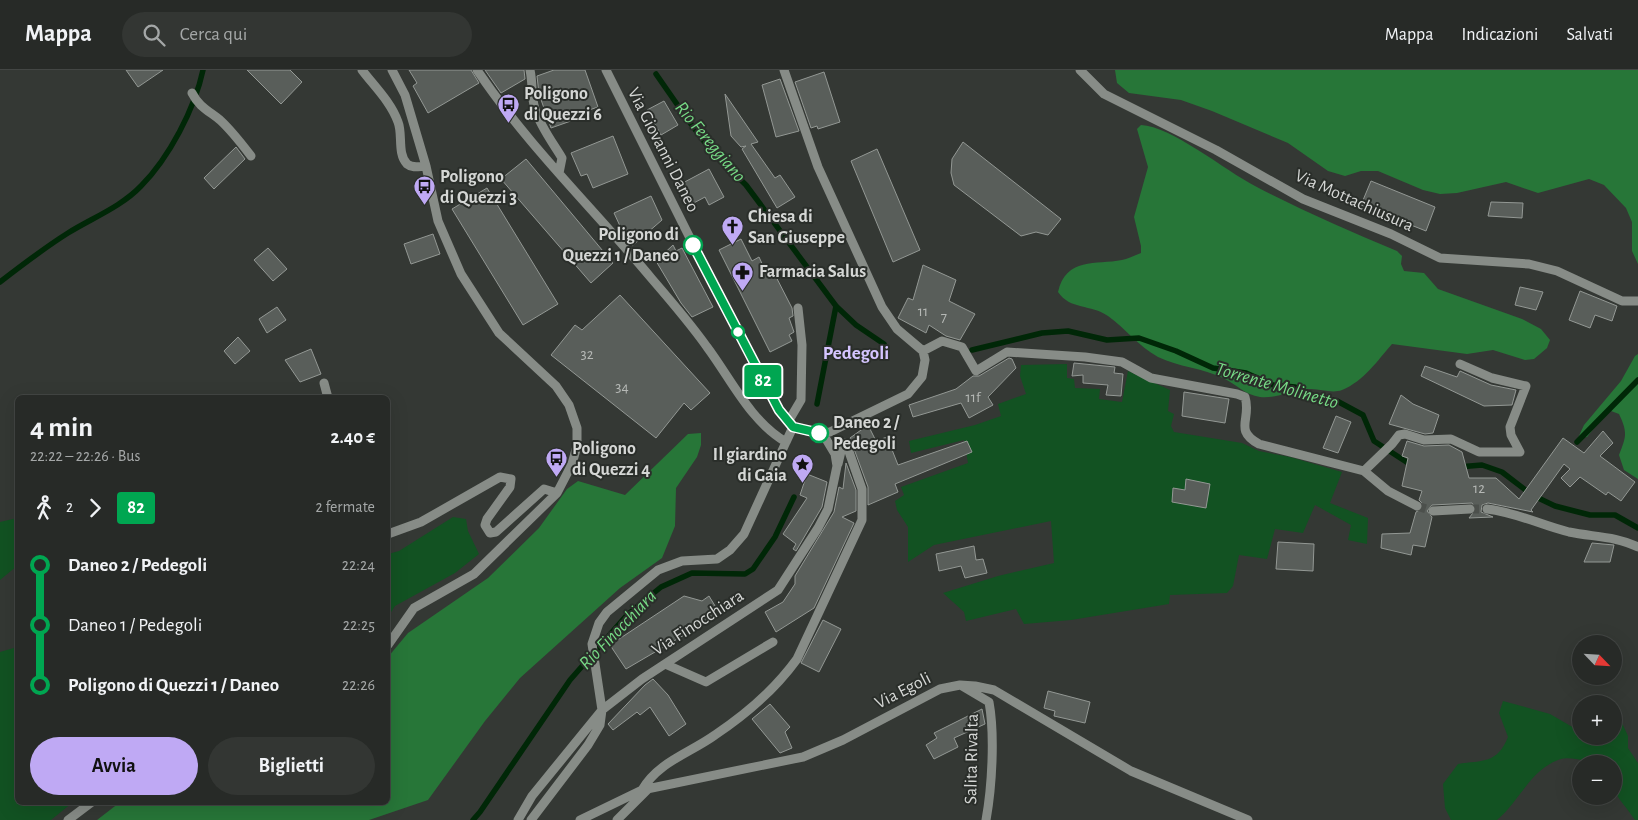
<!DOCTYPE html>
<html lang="it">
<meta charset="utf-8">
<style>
:root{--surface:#272a27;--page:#333633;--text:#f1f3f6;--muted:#a4a7a7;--line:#434644;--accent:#bfa9f4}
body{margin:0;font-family:"Alegreya Sans",sans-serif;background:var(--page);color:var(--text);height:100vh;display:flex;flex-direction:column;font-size:19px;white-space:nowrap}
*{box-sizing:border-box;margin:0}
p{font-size:16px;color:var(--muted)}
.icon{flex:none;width:28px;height:28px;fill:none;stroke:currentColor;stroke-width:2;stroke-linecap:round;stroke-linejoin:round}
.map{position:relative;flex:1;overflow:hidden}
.side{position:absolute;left:15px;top:325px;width:375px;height:410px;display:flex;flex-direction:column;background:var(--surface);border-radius:8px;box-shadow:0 5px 20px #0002,0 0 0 1px var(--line)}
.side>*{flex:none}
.badge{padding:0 10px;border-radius:4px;font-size:18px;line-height:32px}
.needle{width:32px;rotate:115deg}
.buttons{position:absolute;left:1572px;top:565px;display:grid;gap:10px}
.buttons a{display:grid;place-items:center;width:50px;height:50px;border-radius:50%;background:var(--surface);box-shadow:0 5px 20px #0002,0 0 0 1px var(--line);font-size:25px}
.map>.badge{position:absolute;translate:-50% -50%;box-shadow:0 0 0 2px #fff}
.legs{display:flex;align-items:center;gap:8px;height:55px;padding:0 15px;font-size:16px}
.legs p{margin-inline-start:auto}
.summary{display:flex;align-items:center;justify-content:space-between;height:85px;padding:0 15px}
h1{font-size:28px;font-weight:600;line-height:38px}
.button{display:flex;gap:10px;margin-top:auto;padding:10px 15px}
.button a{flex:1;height:58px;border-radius:30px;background:var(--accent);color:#111;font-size:20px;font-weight:600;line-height:58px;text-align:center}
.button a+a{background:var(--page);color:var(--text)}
ul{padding:0 15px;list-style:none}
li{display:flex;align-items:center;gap:18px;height:60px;font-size:19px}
li i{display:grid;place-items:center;width:8px;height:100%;margin:0 6px;background:currentColor}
li i::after{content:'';width:12px;height:12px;margin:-6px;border:4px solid;border-radius:50%;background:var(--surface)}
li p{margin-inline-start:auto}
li:first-child i{background:linear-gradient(#0000 50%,currentColor 0)}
li:last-child i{background:linear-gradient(currentColor 50%,#0000 0)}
header{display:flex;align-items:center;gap:30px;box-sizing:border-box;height:70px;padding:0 25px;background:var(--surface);border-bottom:1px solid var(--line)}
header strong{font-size:24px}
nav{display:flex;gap:28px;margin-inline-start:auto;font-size:18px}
.search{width:350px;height:45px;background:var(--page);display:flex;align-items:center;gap:12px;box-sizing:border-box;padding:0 18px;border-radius:28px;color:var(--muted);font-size:19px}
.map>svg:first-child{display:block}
.green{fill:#125222}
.forest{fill:#277638}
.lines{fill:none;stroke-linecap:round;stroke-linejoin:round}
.stream{stroke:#002707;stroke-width:5.5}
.building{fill:#595e5a;stroke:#939894}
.minor-tunnel{stroke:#4c504c;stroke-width:9;stroke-dasharray:9 4.5;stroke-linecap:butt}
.minor{stroke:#878c87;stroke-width:9}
.line-1-casing{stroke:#fff;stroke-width:11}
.line-1{stroke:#00a651;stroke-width:8}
.stop-1-dot{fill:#fff;stroke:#00a651;stroke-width:2.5}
.labels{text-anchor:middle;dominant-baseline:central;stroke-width:4;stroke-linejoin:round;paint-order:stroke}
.number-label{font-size:15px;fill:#b6b9b6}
.poi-label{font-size:18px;font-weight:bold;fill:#d5d7d5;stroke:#2a2e2a;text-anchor:start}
.street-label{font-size:18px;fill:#d5d7d5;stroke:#2a2e2a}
.stop-label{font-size:18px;font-weight:bold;fill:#d5d7d5;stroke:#2a2e2a;text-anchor:end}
.water-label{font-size:19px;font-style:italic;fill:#77db86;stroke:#2a2e2a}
.neighbourhood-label{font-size:19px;font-weight:bold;fill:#d5c5ff;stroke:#2a2e2a}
</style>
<header>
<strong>Mappa</strong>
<div class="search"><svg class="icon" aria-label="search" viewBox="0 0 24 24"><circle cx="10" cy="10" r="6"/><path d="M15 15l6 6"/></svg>Cerca qui</div>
<nav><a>Mappa</a><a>Indicazioni</a><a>Salvati</a></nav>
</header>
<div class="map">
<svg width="1638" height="750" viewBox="0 0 1638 750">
<rect width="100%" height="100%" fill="#343834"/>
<path class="green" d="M1067 294V308L1074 309 1075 318 1100 319 1099 329 1122 332 1128 301 1170 320 1168 341 1174 344 1171 356 1174 362 1242 373 1259 381 1290 387 1342 402 1330 433 1368 448 1367 474 1348 470 1351 455 1315 435 1303 463 1275 459 1267 489 1239 485 1233 516 1227 523 1170 525 1169 534 1071 550 1024 554 1016 539 966 551 964 542 943 523 998 506 1054 493 1051 451 934 475 908 492V457L897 440 895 431 904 425 901 417 968 393 964 370 911 383 909 371 975 355 1001 346 998 334 1026 324 1020 306 1021 295Z
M453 447 466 449 468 461 479 484 455 503 395 536 388 547V484L399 481Z
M17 448V496L0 510V452Z
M17 577 18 732 72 733 51 750H0V582Z
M1503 631 1550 644 1581 662V666H1614V646L1622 653 1628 666V678L1638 693V750H1635C1616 722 1614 731 1614 694H1591L1588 691C1580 690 1568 687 1561 689 1531 698 1520 731 1497 750H1451L1445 738 1443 714 1458 694C1483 690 1497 694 1508 667L1499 643Z"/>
<path class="forest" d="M1115 0H1638V194L1632 181V152L1626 138 1604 115 1589 109 1538 123 1506 112 1457 123 1440 124 1423 120 1378 101H1361L1345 106 1328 101 1288 73 1212 41 1181 30 1129 23 1117 13Z
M1141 55C1171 56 1226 101 1255 116 1301 140 1349 161 1397 181L1402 186 1401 194 1404 201 1424 203 1438 219 1522 249 1541 259 1550 270 1547 278 1534 289 1525 290 1493 280 1467 284 1392 274C1377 291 1364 311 1342 320 1331 324 1320 318 1308 319 1292 320 1277 329 1260 327 1245 325 1236 314 1223 308 1203 298 1178 297 1158 287 1138 276 1126 259 1108 246 1091 234 1070 240 1058 222 1066 187 1096 195 1122 190 1128 189 1135 185 1141 183V176L1134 147 1148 97 1137 59Z
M1638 284V409L1624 400 1619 385C1626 367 1628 363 1619 344L1611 341 1604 345 1587 367 1578 368 1584 355 1621 311 1635 286Z
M701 363V375L697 387 676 418 675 456 662 488 620 518 520 608 485 651 428 730 369 750H97L119 733 388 732V587L408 563 488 508 539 458 567 419 578 411 625 425 688 364Z"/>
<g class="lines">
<path class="stream" d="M656 4 688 50 713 83 746 115 836 236 856 255 884 274
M0 212C22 195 44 178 68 163 92 148 121 137 141 116 169 88 195 38 203 0
M972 280 1042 263 1068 261 1107 270 1139 268 1176 281 1213 298 1246 303 1273 315 1295 317 1314 326 1337 331 1363 345 1374 371 1408 393 1414 395
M817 334 836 236
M1577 372 1638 310
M1458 397 1482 395 1502 402 1532 425 1555 436 1590 445H1615L1638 458
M473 750 480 742 570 610 627 545 661 517 692 503 745 504 753 499 775 467 794 427"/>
</g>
<path class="building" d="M126 0H163L138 17Z
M247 0H290L302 12 281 34Z
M409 0H471L479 13 428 43 413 16 417 13Z
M485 0H524L525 9 501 23Z
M554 0H585L598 37 583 42 585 46 551 58 539 24 537 6Z
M824 2 840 52 818 59 817 56 811 58 795 12Z
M780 9 799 61 776 67 762 15Z
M725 24 758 72 751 74 775 108 780 105 795 127 777 138 742 79 746 76 741 77 731 66Z
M664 31 678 55 661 65 647 40Z
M613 66 628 104 593 118 587 104 581 106 571 83Z
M963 72 1061 149 1048 165 1036 162 1021 166 954 115 951 103 952 89Z
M236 77 245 89 214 119 204 108Z
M877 79 920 180 893 192 851 91Z
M526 89 613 193 591 213 501 109Z
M709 99 724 127 709 135 705 127 690 135 679 115Z
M1371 111 1435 137 1426 161 1361 135Z
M487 118 558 234 523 255 452 139Z
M651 126 662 150 632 176 626 169 614 143Z
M1491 132 1523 133 1522 148 1488 146Z
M433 164 440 184 411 194 404 174Z
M741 169 752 191 759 187 765 200 771 197 792 238 793 246 789 248 794 262 789 265 792 271 770 282 719 180Z
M673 175 676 181 682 178 713 237 692 247 681 233 656 191Z
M268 178 287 199 273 211 254 190Z
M923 195 956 210 949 231 975 244 960 270 946 266 929 255 926 263 898 248 908 228 913 230Z
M1520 217 1543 222 1536 240 1515 235Z
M1580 221 1617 236 1612 251 1595 245 1590 258 1569 250Z
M620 225 710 323 691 340 684 333 656 368 551 285 575 255 582 260Z
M277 237 286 250 267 263 259 249Z
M238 267 250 281 235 294 224 281Z
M311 279 321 304 300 312 285 290Z
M1009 288 1012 289 1016 298 988 327 993 335 969 348 961 333 913 347 909 335 956 319 973 306H979Z
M1074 293 1115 297 1114 303 1123 304 1121 326 1106 325 1108 315 1083 313V305L1072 306Z
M1425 296 1457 307 1460 301 1491 315 1516 320 1512 335 1484 336 1421 306Z
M1184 322 1229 329 1225 353 1182 346Z
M1401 325 1413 334 1439 345 1433 363 1425 364 1389 354Z
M1336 346 1351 352 1338 383 1323 378Z
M868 355 876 371 887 367 898 395 967 371 972 382 895 414 898 422 868 435V417L850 368Z
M1603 361 1613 373 1600 386 1635 412 1621 431 1608 422 1606 425 1580 407 1570 417 1561 408 1570 399 1564 394 1531 440 1533 442 1488 433 1482 435 1481 442 1493 447 1469 448 1476 439 1472 433 1432 435 1427 441 1432 447 1425 477 1413 475 1411 485 1381 478 1382 464 1410 463 1416 442 1423 438 1422 433 1419 430 1422 421 1402 416 1408 388 1402 386 1407 371 1424 376 1449 375 1462 382 1469 408H1496L1519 429 1563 368 1584 383Z
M846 393 856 420V441L842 447 854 453 814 538 776 562 765 542 783 532 795 514V506L834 442 839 417 843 419Z
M807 404 827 412 822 437 796 481 793 479 796 474 783 464 807 428 800 425Z
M1186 409 1210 414 1206 438 1172 432 1173 418 1185 420Z
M1278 472 1314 474 1313 501 1276 499Z
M1592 473 1614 475 1610 492H1584Z
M974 476 976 490 983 489 987 503 965 508 961 496 939 501 936 484Z
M684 526 702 531 709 526 720 544 626 599 610 575Z
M823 550 841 559 819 602 801 593Z
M653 609 668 625 686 654 669 666 650 637 640 645 637 642 613 660 608 654 645 615Z
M1048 621 1090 632 1085 653 1054 646 1055 641 1044 638Z
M770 634 790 657 785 662 792 678 780 683 752 649Z
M982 639 985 654 954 668 958 677 934 689 926 675 937 668 934 663Z"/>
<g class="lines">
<path class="minor-tunnel" d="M1417 436 1433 441
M1470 439H1487"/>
<path class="minor" d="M362 0C374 16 391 32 398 52 403 64 397 84 407 94 413 99 420 96 426 96
M477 0C528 76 594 139 652 209 671 231 690 253 707 277 731 309 750 351 786 372L793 357
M530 0C533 13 531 27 535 39 540 56 553 73 562 88L559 103
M606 0 693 174 779 340 793 357 814 363 830 362 908 324 922 307 925 290 923 281 897 259 882 237 818 97 784 0
M1080 0 1104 24 1216 80 1303 129 1391 164 1440 188 1529 194 1557 201 1622 231H1638
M192 23C199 37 209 41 220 50 232 61 241 73 251 86
M923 281 942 271 962 277 976 301 1007 282 1085 287 1122 292 1151 308 1237 324 1245 327C1252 349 1233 360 1259 374L1364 401 1388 421 1417 436
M324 313 328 328
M788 352 801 330 802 275 798 238
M1364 401 1392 374 1399 365 1405 364 1424 370 1451 369 1479 382H1520L1511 365 1510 357 1526 316 1492 308 1460 294
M1487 439C1519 443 1540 455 1569 462 1593 467 1616 466 1638 477
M1433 441 1470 439
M388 464 421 452 500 407 511 409 510 417 487 449 485 455 490 463 496 462 544 419 557 423
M388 575 414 538 474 504 557 423 572 394 577 376V358L569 335 556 316 499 263 461 204 438 151 426 96 405 25 392 0
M665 594 706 612 773 572
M962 616 989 632C995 665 992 717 986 750
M642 720C658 692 690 683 715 665 745 645 776 618 797 589L862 450V419L846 373H843L838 394
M68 750 92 732
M518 750 532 726 602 640 592 574 599 553 607 542 658 500 682 491 717 489 730 480 744 464 786 372
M531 750 588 675 600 655 602 640 642 609 778 520 818 458 828 439 837 396 835 384 823 364
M580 750 642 720 803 687 843 670 940 619 960 615 975 616 994 620 1131 701 1248 750
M617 750 647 720"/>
</g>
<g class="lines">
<defs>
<path id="line-1" d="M693 175 779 340 793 357 819 363"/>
</defs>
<use href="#line-1" class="line-1-casing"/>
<use href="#line-1" class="line-1"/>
</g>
<defs>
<symbol id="bus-pin" viewBox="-11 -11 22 30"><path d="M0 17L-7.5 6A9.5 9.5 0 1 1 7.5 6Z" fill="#bfa9f4" stroke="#2a2e2a"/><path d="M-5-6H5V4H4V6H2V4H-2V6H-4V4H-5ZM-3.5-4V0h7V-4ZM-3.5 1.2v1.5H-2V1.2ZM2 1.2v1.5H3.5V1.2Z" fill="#111"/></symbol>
<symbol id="church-pin" viewBox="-11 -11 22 30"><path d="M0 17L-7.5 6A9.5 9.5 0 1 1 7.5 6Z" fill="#bfa9f4" stroke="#2a2e2a"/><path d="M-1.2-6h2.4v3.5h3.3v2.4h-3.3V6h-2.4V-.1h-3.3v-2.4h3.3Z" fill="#111"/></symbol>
<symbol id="pharmacy-pin" viewBox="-11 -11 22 30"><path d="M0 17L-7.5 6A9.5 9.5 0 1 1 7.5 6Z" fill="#bfa9f4" stroke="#2a2e2a"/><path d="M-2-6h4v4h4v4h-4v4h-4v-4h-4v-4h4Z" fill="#111"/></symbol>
<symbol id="sight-pin" viewBox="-11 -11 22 30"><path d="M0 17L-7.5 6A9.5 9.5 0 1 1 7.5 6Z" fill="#bfa9f4" stroke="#2a2e2a"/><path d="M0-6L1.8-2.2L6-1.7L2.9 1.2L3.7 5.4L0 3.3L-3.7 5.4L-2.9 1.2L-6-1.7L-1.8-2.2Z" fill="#111"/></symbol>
</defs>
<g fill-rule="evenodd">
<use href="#bus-pin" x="496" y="22" width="25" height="34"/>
<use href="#bus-pin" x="412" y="104" width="25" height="34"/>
<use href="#church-pin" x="720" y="144" width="25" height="34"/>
<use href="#pharmacy-pin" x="730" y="190" width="25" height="34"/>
<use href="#bus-pin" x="544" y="376" width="25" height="34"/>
<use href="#sight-pin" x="790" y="382" width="25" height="34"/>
</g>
<g class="stop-1-dot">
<circle cx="693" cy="175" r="9"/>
<circle cx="738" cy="262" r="6"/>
<circle cx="819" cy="363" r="9"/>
</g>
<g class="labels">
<g class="number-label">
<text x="923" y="241">11</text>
<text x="944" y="247">7</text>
<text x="587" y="284">32</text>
<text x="622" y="317">34</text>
<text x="973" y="327">11f</text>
<text x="1479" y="418">12</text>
</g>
<g class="poi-label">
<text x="524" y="24">Poligono<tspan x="524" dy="21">di Quezzi 6</tspan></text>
<text x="440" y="107">Poligono<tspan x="440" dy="21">di Quezzi 3</tspan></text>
<text x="748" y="147">Chiesa di<tspan x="748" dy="21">San Giuseppe</tspan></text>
<text x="759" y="202">Farmacia Salus</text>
<text x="572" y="379">Poligono<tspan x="572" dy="21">di Quezzi 4</tspan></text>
<text x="787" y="385" text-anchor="end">Il giardino<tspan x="787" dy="21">di Gaia</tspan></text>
</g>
<g class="street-label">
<text transform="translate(663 80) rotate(63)">Via Giovanni Daneo</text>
<text transform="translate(1354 131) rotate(24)">Via Mottachiusura</text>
<text transform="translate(698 553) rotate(-33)">Via Finocchiara</text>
<text transform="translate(903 621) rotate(-27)">Via Egoli</text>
<text transform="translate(972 689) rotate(-89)">Salita Rivalta</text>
</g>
<g class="stop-label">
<text x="679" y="165">Poligono di<tspan x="679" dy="21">Quezzi 1 / Daneo</tspan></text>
<text x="833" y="353" text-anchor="start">Daneo 2 /<tspan x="833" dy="21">Pedegoli</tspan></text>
</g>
<g class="water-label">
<text transform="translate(710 72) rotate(50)">Rio Fereggiano</text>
<text transform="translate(1277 316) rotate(16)">Torrente Molinetto</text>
<text transform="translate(618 560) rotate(-46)">Rio Finocchiara</text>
</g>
<g class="neighbourhood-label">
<text x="856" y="283">Pedegoli</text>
</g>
</g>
</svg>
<div class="buttons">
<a><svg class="needle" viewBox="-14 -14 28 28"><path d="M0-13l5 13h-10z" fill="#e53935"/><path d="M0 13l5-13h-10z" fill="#a4a7a7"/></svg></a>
<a>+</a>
<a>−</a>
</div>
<b class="badge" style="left:763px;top:311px;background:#00a651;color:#fff">82</b>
<section class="side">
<div class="summary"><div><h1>4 min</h1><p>22:22 – 22:26 · Bus</p></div><b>2.40 €</b></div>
<div class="legs"><svg class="icon" aria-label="walk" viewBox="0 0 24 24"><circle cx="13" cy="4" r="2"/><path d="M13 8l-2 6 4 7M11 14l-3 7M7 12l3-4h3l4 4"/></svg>2<svg class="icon" aria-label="forward" viewBox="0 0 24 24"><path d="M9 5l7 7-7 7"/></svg><b class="badge" style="background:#00a651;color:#fff">82</b><p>2 fermate</p></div>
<ul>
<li><i style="color:#00a651"></i><b>Daneo 2 / Pedegoli</b><p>22:24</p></li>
<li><i style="color:#00a651"></i><span>Daneo 1 / Pedegoli</span><p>22:25</p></li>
<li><i style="color:#00a651"></i><b>Poligono di Quezzi 1 / Daneo</b><p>22:26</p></li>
</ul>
<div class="button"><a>Avvia</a><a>Biglietti</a></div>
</section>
</div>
